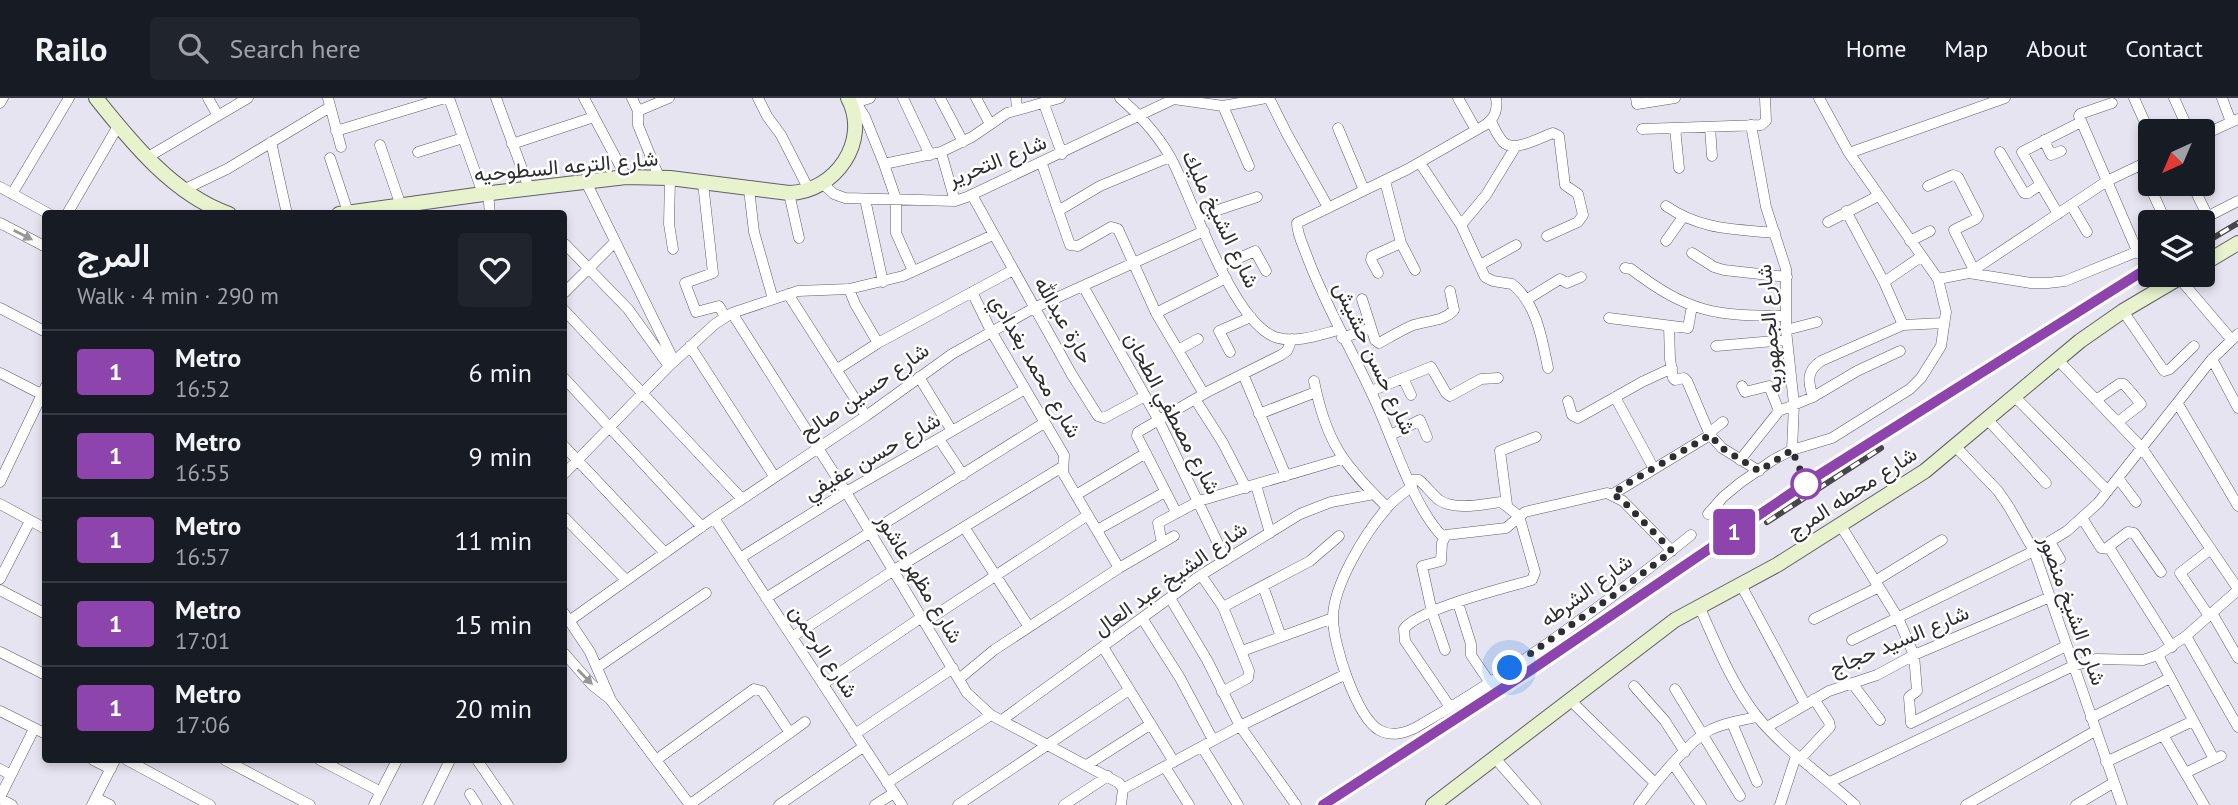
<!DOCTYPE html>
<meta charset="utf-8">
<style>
:root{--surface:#171b24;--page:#20242c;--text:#f1f3f6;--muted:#9ea1a6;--line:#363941}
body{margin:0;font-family:"PT Sans",Vazirmatn,sans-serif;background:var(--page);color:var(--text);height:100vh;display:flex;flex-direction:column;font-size:26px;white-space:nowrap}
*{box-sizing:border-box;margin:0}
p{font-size:23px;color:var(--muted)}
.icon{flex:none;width:38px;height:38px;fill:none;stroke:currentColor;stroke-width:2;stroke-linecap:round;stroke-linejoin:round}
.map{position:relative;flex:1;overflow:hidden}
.drawer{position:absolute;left:42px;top:112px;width:525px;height:553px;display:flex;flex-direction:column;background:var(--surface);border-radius:7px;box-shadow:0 4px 10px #0003}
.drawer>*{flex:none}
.badge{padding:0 14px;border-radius:5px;font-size:24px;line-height:46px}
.needle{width:46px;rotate:224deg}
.fabs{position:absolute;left:2138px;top:21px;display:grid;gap:14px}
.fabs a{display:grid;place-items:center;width:77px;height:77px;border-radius:7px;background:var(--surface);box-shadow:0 4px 10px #0003;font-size:35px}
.you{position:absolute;width:35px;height:35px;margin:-18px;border:5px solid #fff;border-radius:50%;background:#1a73e8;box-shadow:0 0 0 10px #1a73e833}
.map>.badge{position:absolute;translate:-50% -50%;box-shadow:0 0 0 4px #fff}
.round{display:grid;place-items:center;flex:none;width:74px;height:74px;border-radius:7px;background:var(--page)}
.overview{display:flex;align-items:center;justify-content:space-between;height:119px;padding:0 35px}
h1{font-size:33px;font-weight:700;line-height:52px}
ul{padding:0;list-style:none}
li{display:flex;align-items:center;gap:21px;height:84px;padding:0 35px;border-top:2px solid var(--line)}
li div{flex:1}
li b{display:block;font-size:26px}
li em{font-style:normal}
li .badge{min-width:77px;font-weight:700;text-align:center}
header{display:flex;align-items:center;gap:42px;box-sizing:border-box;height:98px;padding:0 35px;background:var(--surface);border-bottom:2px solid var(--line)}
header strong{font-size:33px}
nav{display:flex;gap:38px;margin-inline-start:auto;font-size:24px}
.search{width:490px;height:63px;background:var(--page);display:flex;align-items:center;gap:18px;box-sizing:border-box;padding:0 24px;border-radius:7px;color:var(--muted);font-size:26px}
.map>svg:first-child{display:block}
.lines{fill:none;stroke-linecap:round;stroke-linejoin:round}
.street-casing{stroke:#615f69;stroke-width:11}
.secondary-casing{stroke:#615f69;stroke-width:16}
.street{stroke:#fff;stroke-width:10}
.secondary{stroke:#e8f3cd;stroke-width:14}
.rail-casing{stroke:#46464b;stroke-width:6}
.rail{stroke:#fff;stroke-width:3.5;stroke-dasharray:10;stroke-linecap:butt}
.oneway{fill:#969698}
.line-casing{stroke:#fff;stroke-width:16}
.line{stroke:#8e44ad;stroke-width:10}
.walk{stroke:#2e2e32;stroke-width:7;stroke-dasharray:0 12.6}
.stop-dot{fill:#fff;stroke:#8e44ad;stroke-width:3.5}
.labels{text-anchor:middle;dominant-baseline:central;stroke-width:5;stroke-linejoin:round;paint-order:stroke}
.street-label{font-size:21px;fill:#2e2e32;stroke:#fff}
</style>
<header>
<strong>Railo</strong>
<div class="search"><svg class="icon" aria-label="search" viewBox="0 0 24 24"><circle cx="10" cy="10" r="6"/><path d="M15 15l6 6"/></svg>Search here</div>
<nav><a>Home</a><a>Map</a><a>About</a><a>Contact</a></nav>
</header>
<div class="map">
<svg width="2238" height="707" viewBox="0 0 2238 707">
<rect width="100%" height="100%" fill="#e5e4f0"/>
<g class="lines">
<defs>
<path id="street" d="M208 0 218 18
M328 0 341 49
M449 0 483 96
M496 0 529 90
M584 0 626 79
M632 0 638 13V27L659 79
M758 0 767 18 781 37 809 92
M903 0 930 57
M940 0 963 44
M976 0 990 26
M1016 0 1017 11
M1120 0C1142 19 1161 40 1174 66 1194 107 1233 223 1275 239 1295 246 1319 237 1338 232
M1269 0 1287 36 1328 109
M1458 0 1476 32
M1636 0 1637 6 1675 0
M2134 0 2151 38
M2174 0 2189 33
M2222 0 2231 24
M0 5 3 0
M856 5 865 19 884 66 896 101V135L913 173
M2112 5 2080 16 2079 18 2138 155
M852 6 870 0
M1044 6 1062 56
M1223 8 1249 68
M638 13 669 0
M1491 23C1494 30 1498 38 1503 44 1514 55 1541 39 1553 35L1559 38 1565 87 1578 96 1583 117 1578 124 1547 138
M1751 27 1766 109 1786 171V232L1794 306 1792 352
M1710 29 1712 58
M1338 30 1364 92
M1675 30 1679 70
M1642 31 1761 27 1766 23 1765 0
M336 33 445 0
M2203 37 2238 21
M2044 42 2051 57 2061 53
M271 44 287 116
M512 46 594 19
M380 47 401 108
M418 54 463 40
M941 54 955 103
M2000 54 2024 95H2028L2040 87
M1849 55 2005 0
M148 59 248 0
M330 60 348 114
M1420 65 1461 127 1485 179 1493 183 1512 186C1537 206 1542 241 1548 270
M884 66 941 54 972 39 1007 15 1060 0
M1042 66 1070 147 1078 148 1111 129 1118 131 1156 215 1204 296
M2140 67 2166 124
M670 80 669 126 673 151
M1385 83 1401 145 1415 172
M586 84 674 263
M703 85 713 175 685 185 696 214 719 208 725 219
M823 86 834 96 845 100 955 103 967 99 1174 1 1223 8 1266 0
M2192 86 2208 119
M1928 88 1953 77 1958 79 1978 118 1976 121 1954 132 1974 172
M0 89 49 116
M749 91 754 134 773 201
M183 92 227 71 330 9
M488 95 490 116
M789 95 799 140
M12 96 69 0
M972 97 1072 277 1098 318 1104 320 1145 298
M865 101 883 184
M2071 107 2087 134
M1666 108C1701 132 1734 131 1775 135
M1058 113 1100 88 1170 59
M1846 113 1884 184 1903 227
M67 116 118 28
M2058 116 2022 54 2081 24
M1197 119 1257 99
M1828 124 1878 98
M2197 124 2238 103
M0 125 46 149
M1461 127 1486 97 1516 48
M1666 143 1683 119
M1910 143 1930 133
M565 146 628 211 669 268
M1692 155 1714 169 1724 172 1787 179
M1480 167 1516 147
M1221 168 1255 153 1266 173
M1625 170 1631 171C1689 215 1715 218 1786 218
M1378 175 1371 162 1372 158 1401 145
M1969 175 2107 83 2151 62
M2179 180 2231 241
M1938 181 1969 175 2031 185H2048L2065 183 2151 148
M1884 184 1922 158
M1083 188 1158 321 1226 462
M849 191 855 206 878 245
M972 194 991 233 1064 357 1063 375 1119 470
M564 195 615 144
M788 196 866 318
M1362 201 1375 242 1379 245C1390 239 1400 233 1411 228 1425 222 1442 225 1454 212L1450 193
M1526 202 1560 181 1567 185 1581 179
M0 210 46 234
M564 212 742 401
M2123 213 2164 273 2170 271 2194 248
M732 215 846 394 967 595 991 617 1119 685 1123 691 1121 707
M1156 215 1226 180
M1609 220 1688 230 1692 208
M1669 228 1670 261 1673 280 1675 282 1684 280 1687 283 1710 337 1722 350 1759 373
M1786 232 1817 224
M1342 240 1371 230
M690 248 774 378
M1716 248 1787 242
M1178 252 1198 241
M1230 254 1219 233 1251 219
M2057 261 2142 350 2238 491
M2212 261 2238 310
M836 272 878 245 1013 172
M0 275 45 298
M1243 276 1286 378
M919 279 952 333
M564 280 702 429
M1403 280 1411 297
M1314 283C1326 344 1343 366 1387 409
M1742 288 1745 294 1769 288 1779 313
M1371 293 1431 269 1446 295 1450 298 1481 281 1498 280
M2014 298 2108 393
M1615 299 1654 371
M1813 299C1808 284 1806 273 1821 263L1903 227 1944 225
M1195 301 1223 345 1246 390
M2096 302 2119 286H2124L2141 306 2118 324
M1568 303 1572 317 1578 320 1642 284 1672 270
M2178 306 2238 408
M1259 316 1316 294
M1988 322 2046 385
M1709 335 1723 324
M1391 337 1420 322 1427 339
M939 341 963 377
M564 348 665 455
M1956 349 1998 393 2009 409 2034 453 2122 707
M1740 362 1779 313 1813 299 1857 273 1900 253
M564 376 669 268 715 226 732 215 798 193 849 191 903 178 993 137
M2118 380 2136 404
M1409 382H1419C1426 388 1432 396 1439 402 1456 413 1483 406 1501 404L1519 418
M0 384 46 288
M1256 387 1270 435
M1412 389C1403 395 1394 401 1387 410 1366 434 1333 487 1333 520 1333 546 1356 618 1379 632 1392 639 1404 635 1415 630 1512 575 1604 507 1691 437
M1613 396 1710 337
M1076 397 1146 355
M0 406 46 431
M1507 407 1500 353 1536 339
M1176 414 1137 338 1138 334 1209 293 1281 257 1287 253 1292 241
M1708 416 1723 399 1740 385 1773 362 1792 352 1832 340 1910 291 1921 280 1941 248 1946 214 1938 181 1849 55 1819 0
M564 419 626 482
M714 420 902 707
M2082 420 2101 450 2110 451 2172 549
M1841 428 1898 520 1914 557 1917 593 1909 599 1911 625 2066 548
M964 429 1029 529
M1097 432 1165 394
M1443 439C1411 406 1393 339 1372 296 1351 251 1326 208 1308 161 1304 149 1297 137 1297 125L1408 71 1485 27C1495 20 1498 12 1496 0
M2050 444 2060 461
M1162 445 1158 425 1199 403 1342 361
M2108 449 2128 434 2134 435 2161 474
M740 460 846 394 1025 291
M1201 477 1223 509 1249 573 1248 580 1222 594
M0 481 30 423
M1875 483 1942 442
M1741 487 1805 606
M1263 488 1281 539
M0 492 46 516
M766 500 1044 325
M1170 500 1207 562 1240 628 1296 707
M1458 505 1471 546V557L1490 585
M1699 508C1716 545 1731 585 1756 617 1784 652 1823 677 1855 707
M1223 509 1310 463 1339 438
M564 515 590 554 610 600
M2212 515 2238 560
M2209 518 2180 475 2211 451
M1142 520 1180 580 1213 642
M1814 521 1879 489
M569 523 714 420 866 318 952 256 1034 210 1204 133
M925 524 1088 417
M2186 538 2238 629
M792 539 894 472 1062 369
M1852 542 2034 453 2067 433 2098 405 2212 261 2238 236
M1103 549 1174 664
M1445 552 1432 514 1422 468 1441 463 1442 445 1446 437 1506 430 1525 414 1607 395 1623 403 1672 453
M1242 553 1333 520
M0 554 46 577
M564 555 592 587 610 601 690 707
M2158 557 2214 661
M598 569 706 495
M959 581 994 552 1119 470 1174 438
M1852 585 1880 622
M823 586 922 519
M1634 588 1665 623 1685 654
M1675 591 1740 698
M1570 602 1655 685
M1450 609 1405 543 1404 531C1418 511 1505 490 1532 482L1535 474 1519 418
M0 613 46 636
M2091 620 2170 580
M1002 622 1201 477 1300 416 1331 404 1374 396
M1732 625 1757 684
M1767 629 1829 593 1877 577 1914 557 2050 499
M855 636 953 570
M2163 637 2204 707
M1202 649 1238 707
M1494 659 1536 707
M1800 661 1830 629 1829 624 1814 601
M93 662 111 671
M127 662 210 707
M225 662 310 707
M320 662 381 694
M477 662 508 707
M656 662 754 591 762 593 790 635
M2106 664 2193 623
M1673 666 1701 707
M1087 667 1151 626
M1165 669 1189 707
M0 671 11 677
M2185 675 2221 658
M1830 684 2073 568 2096 561 2143 562 2158 557 2186 538 2238 492
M887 685 991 617
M1123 691 1240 628 1344 577
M470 696 477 707
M0 699 34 631
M96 700 110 707
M0 701 12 707
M92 707 115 662
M374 707 397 662
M428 707 450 662
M689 707 805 624
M779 707 863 649
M875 707 894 695
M958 707 1129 592
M1064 707 1108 678
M1639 707C1653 687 1689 643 1710 632 1724 625 1741 622 1757 619
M1780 707 1796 658
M1966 707 2095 633
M2076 707 2113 685"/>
<path id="secondary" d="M96 0C131 44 174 97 229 116
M339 116 483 96 626 79 670 80 789 95C835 94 871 43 848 0
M2203 166 2238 145
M1433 707 1675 522 1777 467 1925 373 2080 243 2123 213 2184 177"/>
</defs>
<use href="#street" class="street-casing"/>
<use href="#secondary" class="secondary-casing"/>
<use href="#street" class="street"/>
<use href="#secondary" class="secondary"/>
<defs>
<path id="rail" d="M2203 146 2238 125
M1767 424 1881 350
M1323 707 1531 572 1806 385 2151 168"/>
</defs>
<use href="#rail" class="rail-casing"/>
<use href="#rail" class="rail"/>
</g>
<defs><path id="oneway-solid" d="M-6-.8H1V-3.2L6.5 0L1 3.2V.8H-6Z" transform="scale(1.75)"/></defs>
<g class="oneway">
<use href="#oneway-solid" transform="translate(23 137) rotate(27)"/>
<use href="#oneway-solid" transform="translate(585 579) rotate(45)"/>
</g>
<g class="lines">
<defs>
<path id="line" d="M1323 707 1531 572 1806 385 2151 168"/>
</defs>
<use href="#line" class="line-casing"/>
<use href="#line" class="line"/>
<path class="walk" d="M1510 570 1614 497 1672 453 1623 403 1613 396 1625 387 1710 337 1722 350 1759 373 1792 352 1806 386"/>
</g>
<circle class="stop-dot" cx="1806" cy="386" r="14"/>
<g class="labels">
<g class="street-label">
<text transform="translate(997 62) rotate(-22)">شارع التحرير</text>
<text transform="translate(566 68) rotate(-5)">شارع الترعه السطوحيه</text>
<text transform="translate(1221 121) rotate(64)">شارع الشيخ مليك</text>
<text transform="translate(1064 222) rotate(60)">حارة عبدالله</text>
<text transform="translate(1769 231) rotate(-95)">شارع الجمهوريه</text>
<text transform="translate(1375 260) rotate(65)">شارع حسن حشيش</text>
<text transform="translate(1036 268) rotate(60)">شارع محمد بغدادي</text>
<text transform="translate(864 293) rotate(-35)">شارع حسين صالح</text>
<text transform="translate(1173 315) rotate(62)">شارع مصطفي الطحان</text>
<text transform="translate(872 358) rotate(-30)">شارع حسن عفيفي</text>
<text transform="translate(1852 394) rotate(-33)">شارع محطه المرج</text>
<text transform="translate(920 480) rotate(59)">شارع مظهر عاشور</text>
<text transform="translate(1170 480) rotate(-35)">شارع الشيخ عبد العال</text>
<text transform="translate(1586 492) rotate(-36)">شارع الشرطه</text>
<text transform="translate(2073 512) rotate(70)">شارع الشيخ منصور</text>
<text transform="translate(1899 542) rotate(-23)">شارع السيد حجاج</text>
<text transform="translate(824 553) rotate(57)">شارع الرحمن</text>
</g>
</g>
</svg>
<div class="fabs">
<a><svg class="needle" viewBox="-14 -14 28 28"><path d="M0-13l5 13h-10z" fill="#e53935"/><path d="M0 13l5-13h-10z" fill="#9ea1a6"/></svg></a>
<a><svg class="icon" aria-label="layers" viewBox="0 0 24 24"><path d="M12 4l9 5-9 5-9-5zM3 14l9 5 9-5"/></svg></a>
</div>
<div class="you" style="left:1510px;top:570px"></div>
<b class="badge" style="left:1734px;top:434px;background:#8e44ad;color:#fff">1</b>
<section class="drawer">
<div class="overview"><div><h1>المرج</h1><p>Walk · 4 min · 290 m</p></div><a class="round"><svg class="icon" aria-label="heart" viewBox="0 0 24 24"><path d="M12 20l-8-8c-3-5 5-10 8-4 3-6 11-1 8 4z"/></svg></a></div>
<ul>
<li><span class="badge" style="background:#8e44ad;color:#fff">1</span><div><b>Metro</b><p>16:52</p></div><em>6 min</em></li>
<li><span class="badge" style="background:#8e44ad;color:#fff">1</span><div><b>Metro</b><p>16:55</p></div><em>9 min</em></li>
<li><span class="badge" style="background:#8e44ad;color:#fff">1</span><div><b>Metro</b><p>16:57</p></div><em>11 min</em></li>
<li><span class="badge" style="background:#8e44ad;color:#fff">1</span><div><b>Metro</b><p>17:01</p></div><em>15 min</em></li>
<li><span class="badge" style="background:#8e44ad;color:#fff">1</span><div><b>Metro</b><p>17:06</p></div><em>20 min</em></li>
</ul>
</section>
</div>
